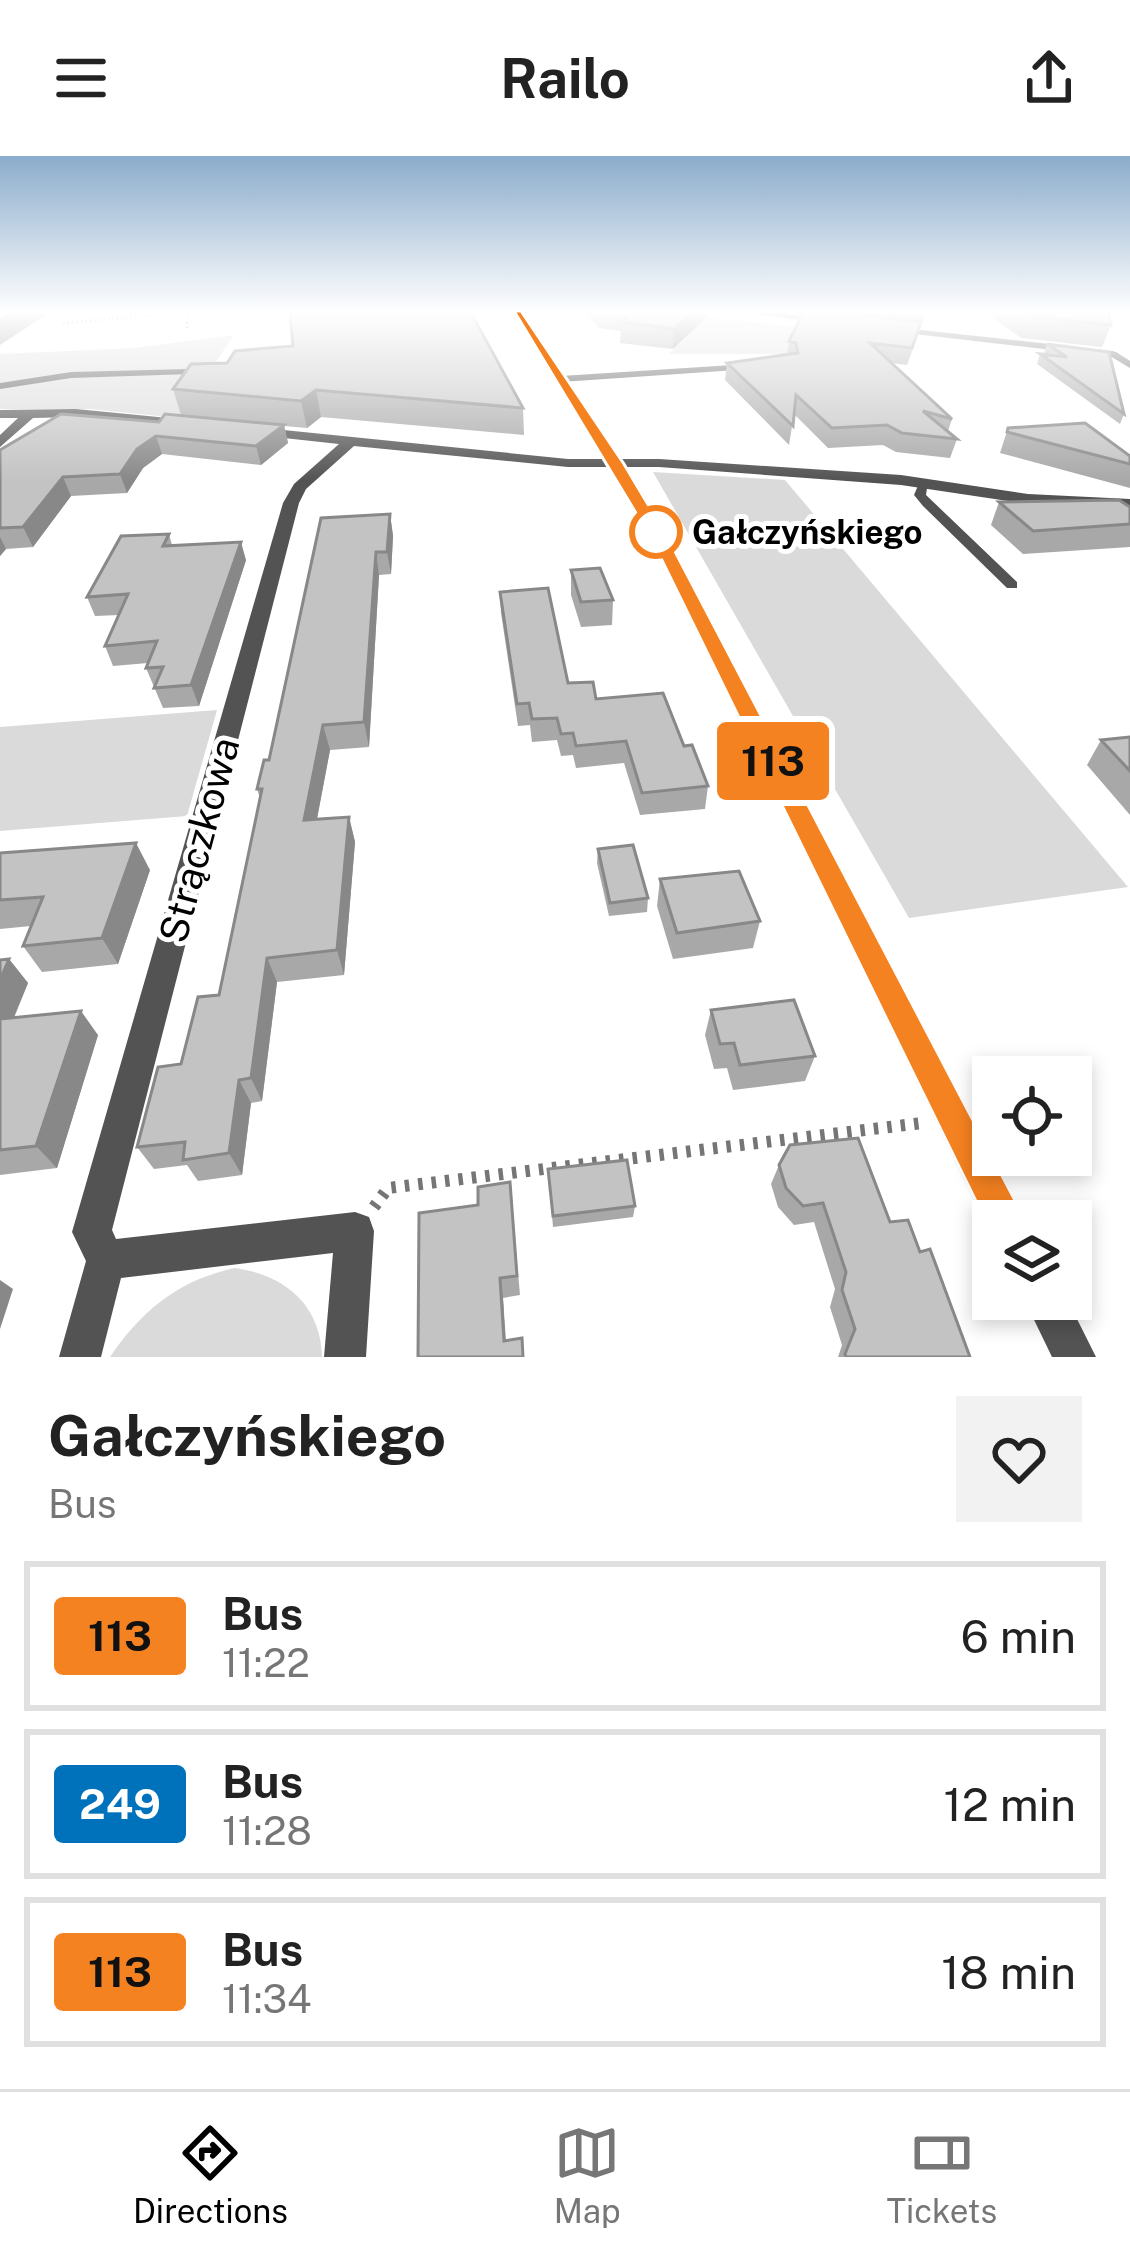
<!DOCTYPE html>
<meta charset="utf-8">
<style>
:root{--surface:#fff;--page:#f2f2f2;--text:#222;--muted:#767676;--line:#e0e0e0;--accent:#000}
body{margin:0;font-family:"Public Sans",sans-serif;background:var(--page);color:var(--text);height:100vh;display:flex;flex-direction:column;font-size:45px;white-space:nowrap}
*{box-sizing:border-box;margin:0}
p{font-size:39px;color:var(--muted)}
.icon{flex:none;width:66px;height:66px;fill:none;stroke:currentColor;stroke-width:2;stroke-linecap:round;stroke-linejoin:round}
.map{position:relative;height:1201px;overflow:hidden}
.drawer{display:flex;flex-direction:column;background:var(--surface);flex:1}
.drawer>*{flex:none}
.badge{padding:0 24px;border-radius:9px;font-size:42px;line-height:78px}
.controls{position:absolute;left:972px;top:900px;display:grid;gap:24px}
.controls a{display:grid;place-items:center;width:120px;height:120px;border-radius:0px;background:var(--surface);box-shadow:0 6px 18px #0003;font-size:60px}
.map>.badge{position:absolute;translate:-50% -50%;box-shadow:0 0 0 6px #fff}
.round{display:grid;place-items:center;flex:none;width:126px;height:126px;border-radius:0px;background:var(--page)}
.head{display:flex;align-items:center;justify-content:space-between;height:204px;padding:0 48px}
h1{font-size:57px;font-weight:700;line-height:90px}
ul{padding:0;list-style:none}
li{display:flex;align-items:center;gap:36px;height:150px;margin:0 24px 18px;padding:0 24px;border:6px solid var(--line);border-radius:0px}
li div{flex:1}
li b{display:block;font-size:45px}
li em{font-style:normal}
li .badge{min-width:132px;font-weight:700;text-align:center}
header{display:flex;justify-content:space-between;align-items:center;height:156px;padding:0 48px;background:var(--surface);font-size:54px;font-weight:700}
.tabs{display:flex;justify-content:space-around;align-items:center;height:168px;border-top:3px solid var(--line);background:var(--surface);font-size:33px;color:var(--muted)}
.tabs a{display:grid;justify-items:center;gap:6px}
.tabs .current{color:var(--accent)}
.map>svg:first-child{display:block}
.green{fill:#dadada}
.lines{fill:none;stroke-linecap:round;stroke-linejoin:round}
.path-far1{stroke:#757575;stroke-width:3;stroke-dasharray:1.5 3;stroke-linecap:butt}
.path{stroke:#757575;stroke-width:12;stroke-dasharray:4.5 9;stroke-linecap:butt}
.service{fill:#535353;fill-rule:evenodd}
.minor{fill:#535353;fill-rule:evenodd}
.tertiary{fill:#535353;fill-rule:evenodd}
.wall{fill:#a8a8a8}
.shaded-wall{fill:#888}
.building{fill:#c3c3c3;stroke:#888;stroke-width:3}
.line{fill:#f58220;stroke:#fff;stroke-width:3}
.stop-dot{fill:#fff;stroke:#f58220;stroke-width:6}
.labels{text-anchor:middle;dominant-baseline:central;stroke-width:10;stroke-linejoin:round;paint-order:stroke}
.far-stop-label{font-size:33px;font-weight:bold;fill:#000;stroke:#fff;text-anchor:start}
.street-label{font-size:39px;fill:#000;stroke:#fff}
</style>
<header><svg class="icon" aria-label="menu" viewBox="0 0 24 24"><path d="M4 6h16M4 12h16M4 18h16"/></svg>Railo<svg class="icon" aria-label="share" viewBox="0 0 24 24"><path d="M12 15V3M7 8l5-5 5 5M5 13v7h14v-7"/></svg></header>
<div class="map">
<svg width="1130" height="1201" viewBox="0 0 1130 1201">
<rect width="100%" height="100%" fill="#fff"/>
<path class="green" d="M707 161 811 173 793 198H669Z
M234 179 178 262 90 253H0V198L136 192Z
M653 316 785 324 1128 731 909 762Z
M217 554 187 660 0 675V571Z
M235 1112C284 1119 321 1148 322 1201H110C142 1154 179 1124 235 1112Z"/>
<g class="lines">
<path class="path-far1" d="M187 157V172
M63 167 182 157"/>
<path class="path" d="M374 1051 388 1032 922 967
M983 1094 993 1114"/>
<path class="service" d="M1110 196H1116L1130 205V212L1110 200Z
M748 208 751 213 561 226 556 223 561 220Z
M188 213 191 218 71 222 0 233V227L71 216Z
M920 325H928L926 339 1017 426V432H1007L923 350 914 339Z"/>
<path class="minor" d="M750 157H787L836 165 831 168Z
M885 170 1113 195 1119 198 1113 201 889 175Z
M76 253 189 264 196 268 189 272 76 261 33 262 0 291V279L18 262H0V254Z
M253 271 568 303H659L901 319 1028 338 1130 343V353L1028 348 901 329 659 311H568L354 290 306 333 299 347 112 1074 116 1083 355 1056 369 1061 374 1075 366 1201H324L333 1097 121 1122 101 1201H59L86 1105 72 1076 283 347 294 328 339 288 248 278V272Z"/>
<path class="tertiary" d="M513 157H523L624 308 669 382 1024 1065H993L991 1079 651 382 610 308Z
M1024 1143H1067L1096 1201H1052Z"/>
</g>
<path class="wall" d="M586 157H711L673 193 620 187 621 175 599 172Z
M803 157H926L907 209 892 207 952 263 948 275 957 283 950 302 896 296 883 289 828 292 794 258 789 289 725 224 727 207 787 199 789 185Z
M986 157H1108L1111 169 1102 191 1021 182Z
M1047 188 1109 196 1124 258 1120 268 1037 208 1040 198 1047 199 1044 197Z
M191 208 523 252 524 279 321 261 307 272 284 270 288 287 261 309 162 298 143 312 127 337 71 340 33 391 6 393 0 400V294L159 266 181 259 173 233Z
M1008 272 1130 300V332L1000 297Z
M999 346 1130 351V391L1023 398 991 369Z
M390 358 393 380 391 418 379 419 369 591 330 594 317 663 349 661 355 686 344 819 277 826 262 945 251 947 242 1019 198 1025 187 1009 154 1013 137 991 219 839 260 642 257 633 269 604Z
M169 378 172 389 246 404 199 550 163 552 146 512 148 507 113 510 105 490 119 459 95 460 87 441Z
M571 414 613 444 612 469 581 471 571 439Z
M500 436 568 527 684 590 708 630 705 653 640 659 624 607 576 612 573 599 561 600 557 584 532 586 530 569 518 570 501 457Z
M1130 581V659L1087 609 1101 584Z
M598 693 648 742 647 756 609 760 597 707Z
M0 697 150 714 118 808 42 816 23 790 31 770 0 773Z
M660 723 760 765 753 792 673 803 657 750Z
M9 803 28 827 14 862 98 879 57 1012 0 1019V804Z
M711 854 815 900 805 925 733 934 727 912 714 913 705 879Z
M779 1009 890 1066 920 1096 970 1201H838L842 1189 830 1151 835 1133 814 1066 794 1069 778 1051 771 1028Z
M548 1013 635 1050 633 1061 553 1071Z
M510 1026 520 1139 503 1142 506 1184 522 1182 524 1201H418L478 1049Z"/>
<path class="shaded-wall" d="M8 157H49L0 189V162Z
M692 157H711L673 193 674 173Z
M316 234 321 261 307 272 301 245Z
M284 269 288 287 261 309 256 290Z
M156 280 162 298 143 312 127 337 120 318 137 293Z
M63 321 71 340 33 391 23 371Z
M390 358 393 380 391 418 387 396Z
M0 381 6 393 0 400Z
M241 386 246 404 199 550 191 529Z
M376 396 379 419 369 591 364 566Z
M323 569 330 594 312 689 304 664Z
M349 661 355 686 344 819 337 794Z
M136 687 150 714 118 808 102 782Z
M267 802 277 826 262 945 251 922Z
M9 803 28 827 2 889 0 887V824Z
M81 855 98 879 57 1012 36 990Z
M239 924 251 947 242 1019 229 997Z
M500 1122 503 1142 506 1201 504 1185Z
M0 1124 13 1133 0 1173Z"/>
<path class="building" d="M290 157H471L523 252 316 234 301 245 173 233 191 208 227 207 235 195 293 190Z
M633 157H692L674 173 621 166Z
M803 157H847L921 166 912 192 870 187 952 263 923 255 957 283 902 277 887 269 832 272 796 239 793 270 727 207 798 197 796 187 789 185Z
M1025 157H1108L1111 169 1029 159Z
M1047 188 1109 196 1124 258 1040 198 1067 201Z
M61 258 159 266 165 258 284 269 256 290 156 280 137 293 120 318 63 321 23 371 0 372V294Z
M1085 267 1130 300V308L1007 276 1008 272Z
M1119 344 1130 351V368L1033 375 999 346Z
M390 358 387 396H376L364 566 323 569 304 664 349 661 337 794 267 802 251 922 239 924 229 997 183 1004 185 986 137 991 158 911 181 908 198 841 219 839 262 633H257L264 604H269L321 362Z
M169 378 163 390 241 386 191 529 154 532 163 511 146 512 157 485 105 490 128 438 87 441 121 380Z
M600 412 613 444 581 446 571 414Z
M548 432 568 527 593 526 596 543 663 537 684 590 692 589 708 630 642 637 626 585 576 590 573 577 561 578 557 562 532 563 529 547 517 548 500 436Z
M1130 581V615L1101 584Z
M136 687 102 782 23 790 43 741 0 744V697Z
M633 689 648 742 610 747 598 693Z
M739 715 760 765 677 777 660 723Z
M9 803 0 824V804Z
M794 844 815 900 740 909 734 887 720 888 711 854Z
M81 855 36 990 0 994V863Z
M858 982 890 1066 908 1064 920 1096 930 1093 970 1201H846L845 1198 855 1173 842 1134 846 1116 823 1047 803 1050 786 1032 779 1009 790 989Z
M627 1004 635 1050 553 1060 548 1013Z
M510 1026 517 1120 500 1122 504 1185 522 1182 523 1201H418L419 1057 478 1049V1031Z"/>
<linearGradient id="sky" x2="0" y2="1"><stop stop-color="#8baccc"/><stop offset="0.48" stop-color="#fff"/><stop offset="1" stop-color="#fff" stop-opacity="0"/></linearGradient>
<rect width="1130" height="325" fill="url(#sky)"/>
<path class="line" d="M514 155H521L624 308 668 382 1019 1052 1024 1065 1019 1078 1005 1084 992 1078 651 382Z"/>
<circle class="stop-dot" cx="656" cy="376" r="24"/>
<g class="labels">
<g class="far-stop-label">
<text x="692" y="376">Gałczyńskiego</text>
</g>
<g class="street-label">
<text transform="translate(199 684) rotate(-75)">Strączkowa</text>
</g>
</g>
</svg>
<div class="controls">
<a><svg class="icon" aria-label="locate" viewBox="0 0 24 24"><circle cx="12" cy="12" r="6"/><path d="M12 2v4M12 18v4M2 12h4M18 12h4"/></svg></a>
<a><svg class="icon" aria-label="layers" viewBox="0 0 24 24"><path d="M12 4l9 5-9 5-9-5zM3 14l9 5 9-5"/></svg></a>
</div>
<b class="badge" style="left:773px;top:605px;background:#f58220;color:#111">113</b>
</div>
<section class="drawer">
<div class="head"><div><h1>Gałczyńskiego</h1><p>Bus</p></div><a class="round"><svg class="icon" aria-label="heart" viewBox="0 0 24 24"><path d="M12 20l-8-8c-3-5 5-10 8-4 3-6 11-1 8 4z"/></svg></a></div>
<ul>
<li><span class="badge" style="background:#f58220;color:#111">113</span><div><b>Bus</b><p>11:22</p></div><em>6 min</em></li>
<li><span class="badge" style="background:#0072bc;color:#fff">249</span><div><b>Bus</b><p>11:28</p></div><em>12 min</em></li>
<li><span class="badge" style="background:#f58220;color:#111">113</span><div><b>Bus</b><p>11:34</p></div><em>18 min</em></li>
</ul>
</section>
<nav class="tabs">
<a class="current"><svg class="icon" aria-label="directions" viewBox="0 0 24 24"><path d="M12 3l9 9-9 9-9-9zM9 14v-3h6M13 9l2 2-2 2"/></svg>Directions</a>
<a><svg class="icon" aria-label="map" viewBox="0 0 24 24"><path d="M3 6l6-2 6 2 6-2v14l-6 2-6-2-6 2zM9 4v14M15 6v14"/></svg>Map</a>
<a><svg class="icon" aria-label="tickets" viewBox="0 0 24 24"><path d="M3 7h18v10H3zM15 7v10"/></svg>Tickets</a>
</nav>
